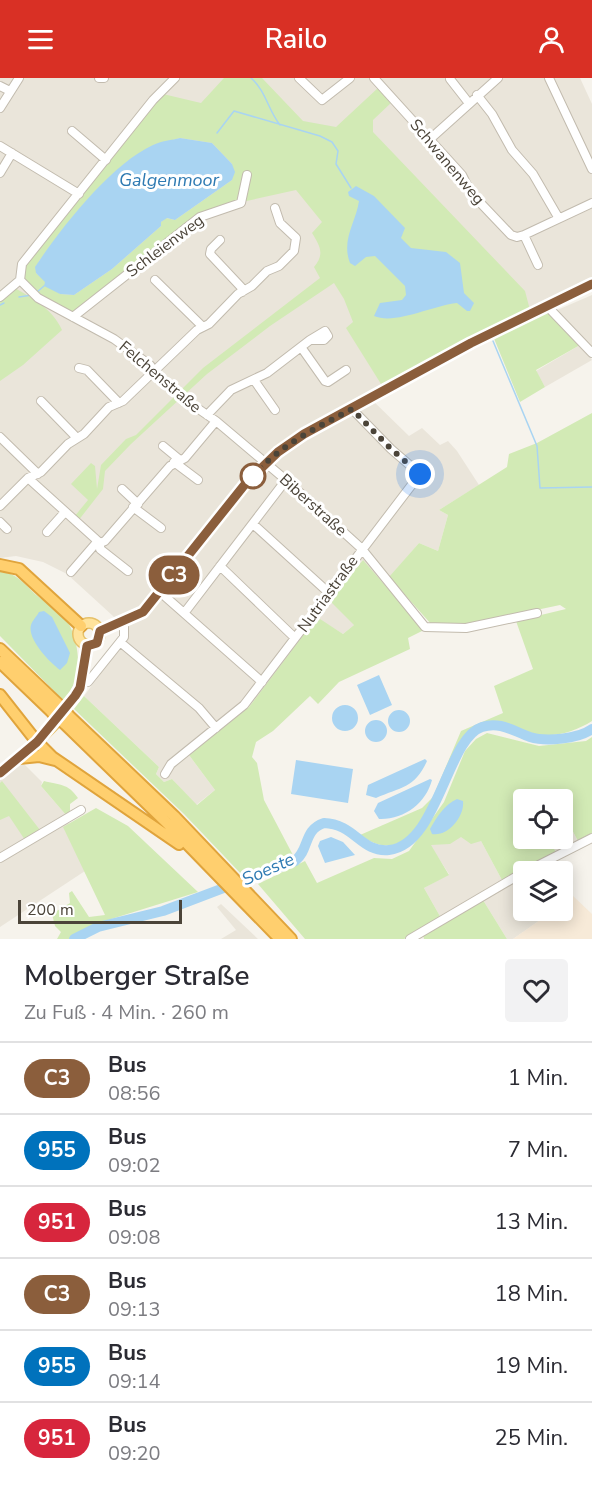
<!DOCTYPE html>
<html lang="de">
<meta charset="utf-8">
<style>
:root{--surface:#fff;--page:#f2f2f3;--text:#2b2b33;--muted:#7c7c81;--line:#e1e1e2;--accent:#d93025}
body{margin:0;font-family:"Nunito Sans",sans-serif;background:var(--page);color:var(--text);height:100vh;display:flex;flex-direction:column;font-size:22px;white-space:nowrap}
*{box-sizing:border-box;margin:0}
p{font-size:20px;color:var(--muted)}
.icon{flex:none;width:33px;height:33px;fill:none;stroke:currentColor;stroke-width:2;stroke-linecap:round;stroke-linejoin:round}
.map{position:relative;height:861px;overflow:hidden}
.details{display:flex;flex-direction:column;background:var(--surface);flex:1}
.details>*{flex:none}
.badge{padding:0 12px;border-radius:20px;font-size:21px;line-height:39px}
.fabs{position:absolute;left:513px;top:711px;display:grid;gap:12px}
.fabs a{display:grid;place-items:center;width:60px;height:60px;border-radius:6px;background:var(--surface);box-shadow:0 3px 15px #0003;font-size:30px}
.scale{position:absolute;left:18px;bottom:15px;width:164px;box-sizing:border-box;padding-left:6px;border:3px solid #4b4439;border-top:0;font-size:16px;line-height:21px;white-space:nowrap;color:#4b4439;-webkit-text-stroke:4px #fff;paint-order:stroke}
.you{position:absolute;width:30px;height:30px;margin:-15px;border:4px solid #fff;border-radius:50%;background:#1a73e8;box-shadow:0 0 0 9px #1a73e833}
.map>.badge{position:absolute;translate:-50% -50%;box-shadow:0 0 0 3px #fff}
.round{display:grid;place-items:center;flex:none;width:63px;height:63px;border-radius:6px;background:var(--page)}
.summary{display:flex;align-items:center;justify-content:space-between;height:102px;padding:0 24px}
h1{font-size:28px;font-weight:600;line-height:45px}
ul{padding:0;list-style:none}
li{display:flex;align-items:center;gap:18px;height:72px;padding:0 24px;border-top:2px solid var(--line)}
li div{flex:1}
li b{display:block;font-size:22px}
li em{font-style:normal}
li .badge{min-width:66px;font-weight:700;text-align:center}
header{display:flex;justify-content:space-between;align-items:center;height:78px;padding:0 24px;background:var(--accent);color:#fff;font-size:27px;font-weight:600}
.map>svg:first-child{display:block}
.residential{fill:#eae5da}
.commercial{fill:#f7ead8}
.green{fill:#d2eab5;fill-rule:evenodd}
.water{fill:#a9d4f2}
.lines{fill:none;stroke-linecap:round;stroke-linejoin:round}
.stream{stroke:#a9d4f2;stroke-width:1.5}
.river{stroke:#a9d4f2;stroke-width:10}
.minor-casing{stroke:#c2bbae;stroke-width:10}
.major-casing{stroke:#e6c16a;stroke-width:12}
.highway-casing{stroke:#e0a43c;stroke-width:14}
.minor{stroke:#fff;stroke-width:8}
.major{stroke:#ffe39c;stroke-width:9}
.highway{stroke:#ffcf6e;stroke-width:10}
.highway-bridge-casing{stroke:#e0a43c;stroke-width:14;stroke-linecap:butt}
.highway-bridge{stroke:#ffcf6e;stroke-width:10}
.line-casing{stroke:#fff;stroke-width:14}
.line{stroke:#8b5e3c;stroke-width:9}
.walk{stroke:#4b4439;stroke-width:6;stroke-dasharray:0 10.8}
.stop-dot{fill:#fff;stroke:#8b5e3c;stroke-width:3}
.labels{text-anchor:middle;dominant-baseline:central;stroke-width:6;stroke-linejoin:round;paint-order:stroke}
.street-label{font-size:16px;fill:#4b4439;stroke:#fff}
.water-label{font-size:18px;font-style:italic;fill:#2e7ab2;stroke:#fff}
</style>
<header><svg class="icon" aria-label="menu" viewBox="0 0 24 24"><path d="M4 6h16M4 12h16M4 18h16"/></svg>Railo<svg class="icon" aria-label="person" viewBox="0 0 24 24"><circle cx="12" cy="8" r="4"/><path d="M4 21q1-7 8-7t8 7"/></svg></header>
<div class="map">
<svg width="592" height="861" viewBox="0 0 592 861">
<rect width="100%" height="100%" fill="#f6f3ec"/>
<path class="residential" d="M0 0H580L592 26V203L381 306 367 317 409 358 422 350 440 367 448 363 457 373 479 407 439 432 448 437 438 473 419 465 384 506 362 482 354 547 343 556 317 540 249 629 189 677 215 712 196 727 172 701 164 704 156 696 159 689 84 618 128 559 113 538 67 496 43 484 16 478 0 480Z
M592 217V270L555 233Z
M580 267 592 282 545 309 536 293Z
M22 684 42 704 41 708 66 737 69 746 64 750 85 793 0 849V687L8 694Z
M563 735 578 763 556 774 548 761 562 760Z
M462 758 481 763 503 804 441 840 424 810 449 796 430 767Z
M523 797 524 832 553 833 513 861H507L483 822Z
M221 826 258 861H221L236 852 217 829Z"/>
<path class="commercial" d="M573 818 592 836V861H513L553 833 562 832 563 825Z"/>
<path class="green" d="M224 0H262L303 43 336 49 379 9 392 24 373 42V54L525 213 530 232 381 306 346 250 353 244 344 221 334 205 270 248 207 296 131 366 105 393 103 411 78 443 74 439 88 422 71 406 91 385 95 388 97 411 101 387 126 361 136 357 203 290 320 200 314 189C325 176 320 168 312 155L322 144 296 112 242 124 200 138 72 238 39 219 21 200V193L163 16 201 25ZM180 60 212 65 232 86V102L175 142 166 140 161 144V148L112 191 74 217 60 216 36 195 39 183 112 99 154 67Z
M8 206C28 218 52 229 62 252L23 287 0 303V213Z
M546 233 580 267 536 292 545 309 520 324 493 258Z
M592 335V643C578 652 558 659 540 657 515 653 484 632 464 659 440 691 422 802 360 757L422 730 433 719 461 653 503 635 494 608 533 591 516 543 566 531 560 527 465 547 431 546 389 499 419 465 438 473 448 437 439 432 507 389 509 376 537 365Z
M363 482 424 552 408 560 410 571 339 604 318 626 310 618 273 653 256 664 252 679 257 685 264 722 294 779 244 799 184 736 74 631 84 618 159 689 156 696 164 704 172 701 197 727 215 712 189 677 249 629 317 539 343 556 354 547 330 523Z
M0 494C15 494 25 506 35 516 45 524 64 537 70 548 81 573 82 600 64 623L0 558Z
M487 655 539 668 586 663 592 659V756L578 763 563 735 562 722H524V760L548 761 556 774 503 804 481 763 471 766 461 759 450 766 431 767 449 797 424 810 441 840 404 861H305L258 806 305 783 317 805 374 780 392 781 409 773 444 724 465 673 476 661Z
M2 703 40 752 25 762 9 738 0 742V705Z
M44 703C59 707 68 705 78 720L70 726V733L66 737 41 708Z
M96 730 128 748 198 814 108 842 72 861H57L61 854 55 848 52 836 70 825 69 815 72 813 89 839 105 837 63 749Z
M483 822 507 861H424L423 857Z"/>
<path class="water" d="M180 60 212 65 232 86 235 94 232 102 175 142 167 140 161 144V148L112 191 74 217 60 216 44 208 45 204 36 195 35 189C61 150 111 86 153 67 161 63 172 62 180 60Z
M356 108 374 118 405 150 401 160 411 170 446 174 460 185 464 215 474 225 470 233H467L457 225C431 228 395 247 374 238L380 225 402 222 406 217 405 208 375 178 366 179 355 188 350 185C341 162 356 144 359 123L349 118 348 114Z
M44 533 52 539 70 575 67 585 60 592C49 584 27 561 31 547 32 543 37 538 39 534Z
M379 597 392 627 370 637 357 607Z
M332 640a13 13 0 1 1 26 0a13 13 0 1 1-26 0Z
M388 643a11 11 0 1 1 22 0a11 11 0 1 1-22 0Z
M365 653a11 11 0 1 1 22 0a11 11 0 1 1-22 0Z
M425 681 427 683C415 710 401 709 376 720L366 717 368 707Z
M296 682 353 691 348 725 291 716Z
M430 701 432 702C426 725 404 742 379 741L374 733 378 725Z
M457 721 463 723C465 738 448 759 432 756L430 751C437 739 444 727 457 721Z
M331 759 343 764 355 777 325 785 318 768 320 763Z"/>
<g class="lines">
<path class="stream" d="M251 0C266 13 268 32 280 47
M217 55 234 33 320 58 332 64 338 73 336 86 351 110
M36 215 44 208
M19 219 32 217
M0 227 4 225
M493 263 537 368 540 410 592 409"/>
<path class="river" d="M74 861 98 849 163 833 295 783C310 771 303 752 324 745 355 746 361 775 389 772 438 767 447 660 482 649 500 643 513 653 530 659 546 664 578 661 592 651"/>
<defs>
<path id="minor" d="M99 0H104
M299 0 322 22 350 0
M374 0 462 97 471 115 511 157 517 159 524 157 592 125
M549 0 592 91
M450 1 468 24
M0 8 10 13
M477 17 492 36 512 72 533 96 558 139
M0 30 19 0
M72 53 106 82
M429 62 498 0
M0 68 79 116
M0 95 12 75
M524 157 538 187
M220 162 211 171 210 176 241 209 242 214
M20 202 38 220 114 261 150 287 158 298 181 319 216 343 286 402 361 470 425 549 466 550 537 535
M20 202 22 186 153 22 175 0
M155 202 203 249
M0 219 20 202
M547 228 592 275
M73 239 200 139 241 125 247 97
M301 269 325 303 328 304 346 292
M79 290 87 292 119 325
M254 302 275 332
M41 323 77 360
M207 337 231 312 267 295 310 262H324L328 258 325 253 310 262
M0 359 38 396
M163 368 180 382
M174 384 198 402
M28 400 100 465 105 463 170 388 185 380 216 343
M122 411 138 426
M0 428 28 400 41 394 68 366 84 356 109 329 123 323 197 252 209 246 238 216 252 208 267 193 279 188 294 173 296 160 280 145 275 130
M133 429 161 450
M0 444 7 451
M253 446 329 515
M47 454 65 434
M100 465V471L128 493
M220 488 295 560
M71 494 97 464
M160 514 262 604
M185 534 286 402
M120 564 199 630 216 650
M88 604 124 559V544
M0 695 37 664
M165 696 171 686 244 627 420 396 391 371 352 331
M0 780 81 732
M525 794 592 760
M410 861 524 794"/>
<path id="major" d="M78 556a11 11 0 1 1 22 0a11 11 0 1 1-22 0Z
M100 553 143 534 247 405 278 373 305 355 471 265 592 206
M37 664 54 647 80 610 87 568"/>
<path id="highway" d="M0 487 19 491 81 548
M0 571 59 627
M0 584 52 634
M0 617 37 664 52 679 179 766
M69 638 174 738 291 861
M64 645 168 746 280 861
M19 680 39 678 55 682"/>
</defs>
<use href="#minor" class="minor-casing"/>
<use href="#major" class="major-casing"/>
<use href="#highway" class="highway-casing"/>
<use href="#minor" class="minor"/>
<use href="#major" class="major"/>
<use href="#highway" class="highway"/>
<defs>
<path id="highway-bridge" d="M59 627 69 638
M52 634 64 645"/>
</defs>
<use href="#highway-bridge" class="highway-bridge-casing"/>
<use href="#highway-bridge" class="highway-bridge"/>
</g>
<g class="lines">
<defs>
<path id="line" d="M0 695 37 664 75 618 80 610 87 568 97 565 100 553 143 534 246 405 278 374 304 356 471 265 592 206"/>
</defs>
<use href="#line" class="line-casing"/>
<use href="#line" class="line"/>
<path class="walk" d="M253 398C280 367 316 350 352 331L391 371 420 396"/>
</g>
<circle class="stop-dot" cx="253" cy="398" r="12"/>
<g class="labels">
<g class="street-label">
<text transform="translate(447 84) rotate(50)">Schwanenweg</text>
<text transform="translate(165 168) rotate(-37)">Schleienweg</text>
<text transform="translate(160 299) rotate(40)">Felchenstraße</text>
<text transform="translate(313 427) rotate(42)">Biberstraße</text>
<text transform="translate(328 516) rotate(-54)">Nutriastraße</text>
</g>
<g class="water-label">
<text x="169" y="102">Galgenmoor</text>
<text transform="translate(268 791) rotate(-24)">Soeste</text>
</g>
</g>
</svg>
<div class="fabs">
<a><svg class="icon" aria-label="locate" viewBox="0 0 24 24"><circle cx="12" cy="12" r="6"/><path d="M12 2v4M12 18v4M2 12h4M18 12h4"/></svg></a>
<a><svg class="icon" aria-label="layers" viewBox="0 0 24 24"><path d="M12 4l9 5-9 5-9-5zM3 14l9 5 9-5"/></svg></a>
</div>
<div class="scale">200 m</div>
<div class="you" style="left:420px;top:396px"></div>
<b class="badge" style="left:174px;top:497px;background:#8b5e3c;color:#fff">C3</b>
</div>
<section class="details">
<div class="summary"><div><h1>Molberger Straße</h1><p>Zu Fuß · 4 Min. · 260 m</p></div><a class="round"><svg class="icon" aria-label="heart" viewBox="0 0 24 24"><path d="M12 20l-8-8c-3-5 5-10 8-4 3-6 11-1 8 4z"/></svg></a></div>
<ul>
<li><span class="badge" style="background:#8b5e3c;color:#fff">C3</span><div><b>Bus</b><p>08:56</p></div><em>1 Min.</em></li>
<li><span class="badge" style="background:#0072bc;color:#fff">955</span><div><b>Bus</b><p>09:02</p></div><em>7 Min.</em></li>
<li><span class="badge" style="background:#d7263d;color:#fff">951</span><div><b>Bus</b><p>09:08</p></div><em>13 Min.</em></li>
<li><span class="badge" style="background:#8b5e3c;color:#fff">C3</span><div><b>Bus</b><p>09:13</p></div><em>18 Min.</em></li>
<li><span class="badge" style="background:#0072bc;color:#fff">955</span><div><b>Bus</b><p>09:14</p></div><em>19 Min.</em></li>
<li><span class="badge" style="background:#d7263d;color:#fff">951</span><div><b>Bus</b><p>09:20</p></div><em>25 Min.</em></li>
</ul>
</section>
